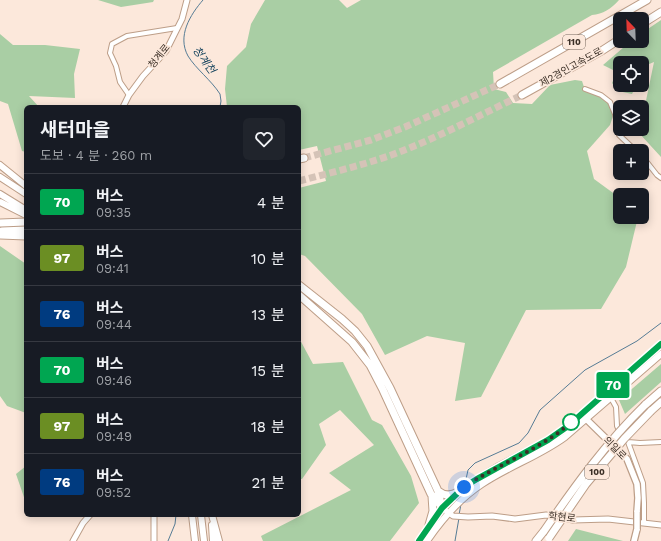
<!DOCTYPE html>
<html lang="ko">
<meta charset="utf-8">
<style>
:root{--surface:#171b24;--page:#20242c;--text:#f1f3f6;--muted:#9ea1a6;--line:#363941}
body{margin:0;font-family:"Work Sans","Noto Sans KR",sans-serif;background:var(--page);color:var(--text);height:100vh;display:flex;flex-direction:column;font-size:15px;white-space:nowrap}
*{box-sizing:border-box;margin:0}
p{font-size:13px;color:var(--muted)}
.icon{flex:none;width:22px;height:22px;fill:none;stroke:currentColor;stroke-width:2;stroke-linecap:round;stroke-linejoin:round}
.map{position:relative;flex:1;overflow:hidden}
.details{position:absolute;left:24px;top:105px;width:277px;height:412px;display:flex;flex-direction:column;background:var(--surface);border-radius:6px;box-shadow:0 2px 10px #0003}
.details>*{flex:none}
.badge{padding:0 8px;border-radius:3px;font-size:14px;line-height:26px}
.needle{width:26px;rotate:337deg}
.fabs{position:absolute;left:613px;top:12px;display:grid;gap:8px}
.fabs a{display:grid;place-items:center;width:36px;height:36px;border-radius:6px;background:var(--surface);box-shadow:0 2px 10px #0003;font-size:20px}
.you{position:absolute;width:20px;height:20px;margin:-10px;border:3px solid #fff;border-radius:50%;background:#1a73e8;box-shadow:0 0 0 6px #1a73e833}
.map>.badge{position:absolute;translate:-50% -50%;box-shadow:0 0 0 2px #fff}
.round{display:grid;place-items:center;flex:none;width:42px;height:42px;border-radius:6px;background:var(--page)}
.overview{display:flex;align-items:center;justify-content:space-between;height:68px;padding:0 16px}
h1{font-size:19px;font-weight:700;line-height:30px}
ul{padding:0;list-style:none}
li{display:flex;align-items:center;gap:12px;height:56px;padding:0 16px;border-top:1px solid var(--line)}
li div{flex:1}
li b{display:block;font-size:15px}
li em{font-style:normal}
li .badge{min-width:44px;font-weight:700;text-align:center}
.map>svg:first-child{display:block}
.green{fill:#a9cea4}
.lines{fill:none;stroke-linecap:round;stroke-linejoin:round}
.stream{stroke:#567c95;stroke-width:1}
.motorway-tunnel{stroke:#d5c3b7;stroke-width:7;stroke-dasharray:7 3.5;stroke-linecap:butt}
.minor-casing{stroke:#bd9e88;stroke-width:6}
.tertiary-casing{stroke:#bd9e88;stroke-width:7}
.secondary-casing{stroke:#bd9e88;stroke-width:8}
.primary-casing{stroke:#bd9e88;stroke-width:8}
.trunk-casing{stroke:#bd9e88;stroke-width:8}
.motorway-casing{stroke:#bd9e88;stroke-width:9}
.minor{stroke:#fff;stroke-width:4}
.tertiary{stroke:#fff;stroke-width:5}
.secondary{stroke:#fff;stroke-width:5.5}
.primary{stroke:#fff;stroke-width:6}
.trunk{stroke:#fff;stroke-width:6}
.motorway{stroke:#fff;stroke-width:7}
.secondary-bridge-casing{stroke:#bd9e88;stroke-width:8;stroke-linecap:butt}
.motorway-bridge-casing{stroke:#bd9e88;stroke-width:9;stroke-linecap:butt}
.secondary-bridge{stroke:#fff;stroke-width:5.5}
.motorway-bridge{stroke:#fff;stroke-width:7}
.line-casing{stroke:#fff;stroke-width:9}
.line{stroke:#00a651;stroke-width:6}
.walk{stroke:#3b2f26;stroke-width:4;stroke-dasharray:0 7.2}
.stop-dot{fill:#fff;stroke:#00a651;stroke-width:2}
.labels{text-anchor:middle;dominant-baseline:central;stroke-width:3.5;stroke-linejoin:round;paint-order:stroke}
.shield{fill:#fce8db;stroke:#75665c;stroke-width:1}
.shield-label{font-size:9px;font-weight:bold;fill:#3b2f26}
.street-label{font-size:10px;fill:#3b2f26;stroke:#fce8db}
.water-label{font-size:11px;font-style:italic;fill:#0c3d58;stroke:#fce8db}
</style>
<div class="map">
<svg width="661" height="541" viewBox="0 0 661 541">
<rect width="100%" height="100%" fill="#fce8db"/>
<path class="green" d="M98 0H154L153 2 121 7Z
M265 0H339L347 8 361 0H619C611 9 603 14 592 15L493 72 494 89 506 92 513 103 532 104 550 85 575 80 582 81 584 87 601 94 610 101 613 116 610 125 587 151 594 179 620 198V217H638L626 267 601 309 526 310 481 397 455 401 465 343 427 336 385 355 362 314 305 256 299 254V188L326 181 317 146 299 150V107H227L225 89 227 66 246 47 251 24Z
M661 20V157L639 133 640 129H642V120L654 62 642 67V63H620V85H633L634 90 632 94 618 91 612 83 617 72 603 65 631 41H642V33Z
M0 34 13 45H45L80 49 74 74 75 98 29 96 39 107H26V152L22 151 8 104 0 101Z
M0 246 26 264V413L7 406 0 396Z
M299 338 313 364 343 362 372 420 382 425 411 476 419 503 390 541H263L261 536 351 490 329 473 374 445 340 410 319 424 326 445 302 479H299Z
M661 364V382L625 414 619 400Z
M26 466V503L16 474Z
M576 529 623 541H568Z"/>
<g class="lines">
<path class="stream" d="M203 0C190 15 177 36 188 56 196 69 211 80 220 94L221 101 220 107
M465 484 468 470 475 463 519 443 528 433 540 410 585 370 637 341 661 323
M459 515 461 504
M168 541 175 524 176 515
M455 541 459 518"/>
<path class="motorway-tunnel" d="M304 158 371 140 405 127 500 84
M299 181C333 172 369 164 402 151 443 135 482 114 522 95"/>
<defs>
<path id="minor" d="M585 89 601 95 610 102 615 114 619 135 636 151
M129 95 120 82 116 66 110 53 112 44 127 36 177 28
M642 156 657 175 661 178
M606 391 611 398 616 407 617 426 621 435 628 442 640 443 661 442
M628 442 643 483 644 503V522"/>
<path id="tertiary" d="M123 107 129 95 143 76 166 51 182 19 187 0
M442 508 453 516 468 517 492 516 515 519 546 515 573 520 608 519 661 525
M154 515V541
M73 541 83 523 90 515"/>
<path id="secondary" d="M581 414 627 459 637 484 638 498 637 512
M634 541 637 529"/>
<path id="primary" d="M419 541 442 508 464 487 499 466 548 440 568 426 661 344
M427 541C442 519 459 499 482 484 509 466 539 456 565 437L661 354"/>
<path id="trunk" d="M0 165 26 186
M0 177 26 194
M0 194 26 210
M0 202 26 215
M192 515 195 541
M201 515 204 541
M212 515 219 541
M212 525 213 541"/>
<path id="motorway" d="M642 24 661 12
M500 84 647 0
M522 95 603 50 620 39
M299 159 304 158
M0 223 26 222
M2 231 26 230
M0 235 26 236
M299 285 342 319 355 331 367 346 390 388 438 491 442 508
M299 295 352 342 370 365 383 390 431 494 441 506
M645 405 661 391
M651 411 661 402
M438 491C444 496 451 496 458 492
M429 525 433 511 432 496
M536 541 544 531"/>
</defs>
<use href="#minor" class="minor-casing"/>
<use href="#tertiary" class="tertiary-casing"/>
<use href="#secondary" class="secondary-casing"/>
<use href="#primary" class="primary-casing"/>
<use href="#trunk" class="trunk-casing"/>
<use href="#motorway" class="motorway-casing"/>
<use href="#minor" class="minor"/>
<use href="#tertiary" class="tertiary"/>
<use href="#secondary" class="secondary"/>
<use href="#primary" class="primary"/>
<use href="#trunk" class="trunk"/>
<use href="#motorway" class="motorway"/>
<defs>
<path id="secondary-bridge" d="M637 529V512"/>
<path id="motorway-bridge" d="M544 531C575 486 606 443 645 405
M549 538 586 484 624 439 651 411"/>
</defs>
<use href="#secondary-bridge" class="secondary-bridge-casing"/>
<use href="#motorway-bridge" class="motorway-bridge-casing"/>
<use href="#secondary-bridge" class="secondary-bridge"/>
<use href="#motorway-bridge" class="motorway-bridge"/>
</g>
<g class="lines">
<defs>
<path id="line" d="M419 541 442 508 464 487 477 479 548 440 568 426 661 344"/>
</defs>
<use href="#line" class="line-casing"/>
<use href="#line" class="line"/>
<path class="walk" d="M464 487C500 463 542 449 574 420L571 422"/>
</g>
<circle class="stop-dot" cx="571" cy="422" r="8"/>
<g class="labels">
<g class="shield">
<rect x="563" y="35" width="22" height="14" rx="3"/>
<rect x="585" y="465" width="24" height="14" rx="3"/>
</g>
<g class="shield-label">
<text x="574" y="42">110</text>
<text x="597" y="472">100</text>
</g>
<g class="street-label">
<text transform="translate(159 56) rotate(-51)">청계로</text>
<text transform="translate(571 67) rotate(-29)">제2경인고속도로</text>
<text transform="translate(615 448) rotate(45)">의일로</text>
<text transform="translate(562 517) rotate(6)">학현로</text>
</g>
<g class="water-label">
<text transform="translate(204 60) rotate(54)">청계천</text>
</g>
</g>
</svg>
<div class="fabs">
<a><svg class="needle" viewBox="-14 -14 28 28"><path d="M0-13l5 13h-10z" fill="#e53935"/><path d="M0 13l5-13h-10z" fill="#9ea1a6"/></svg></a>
<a><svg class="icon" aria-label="locate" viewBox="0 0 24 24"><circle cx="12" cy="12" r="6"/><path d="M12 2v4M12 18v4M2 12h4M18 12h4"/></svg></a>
<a><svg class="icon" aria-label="layers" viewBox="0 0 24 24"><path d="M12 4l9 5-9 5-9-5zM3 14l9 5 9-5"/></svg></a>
<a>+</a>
<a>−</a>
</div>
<div class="you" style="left:464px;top:487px"></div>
<b class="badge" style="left:613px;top:385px;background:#00a651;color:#fff">70</b>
<section class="details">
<div class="overview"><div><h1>새터마을</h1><p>도보 · 4 분 · 260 m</p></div><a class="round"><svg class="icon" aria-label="heart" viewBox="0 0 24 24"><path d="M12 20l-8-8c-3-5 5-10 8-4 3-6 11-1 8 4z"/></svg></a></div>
<ul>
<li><span class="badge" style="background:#00a651;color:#fff">70</span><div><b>버스</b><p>09:35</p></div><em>4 분</em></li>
<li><span class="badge" style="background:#6b8e23;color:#fff">97</span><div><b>버스</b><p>09:41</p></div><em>10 분</em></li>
<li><span class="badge" style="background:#003b80;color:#fff">76</span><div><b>버스</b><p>09:44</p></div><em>13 분</em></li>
<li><span class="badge" style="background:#00a651;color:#fff">70</span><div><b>버스</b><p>09:46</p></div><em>15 분</em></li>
<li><span class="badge" style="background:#6b8e23;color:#fff">97</span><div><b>버스</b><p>09:49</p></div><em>18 분</em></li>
<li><span class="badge" style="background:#003b80;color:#fff">76</span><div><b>버스</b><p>09:52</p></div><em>21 분</em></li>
</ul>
</section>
</div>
